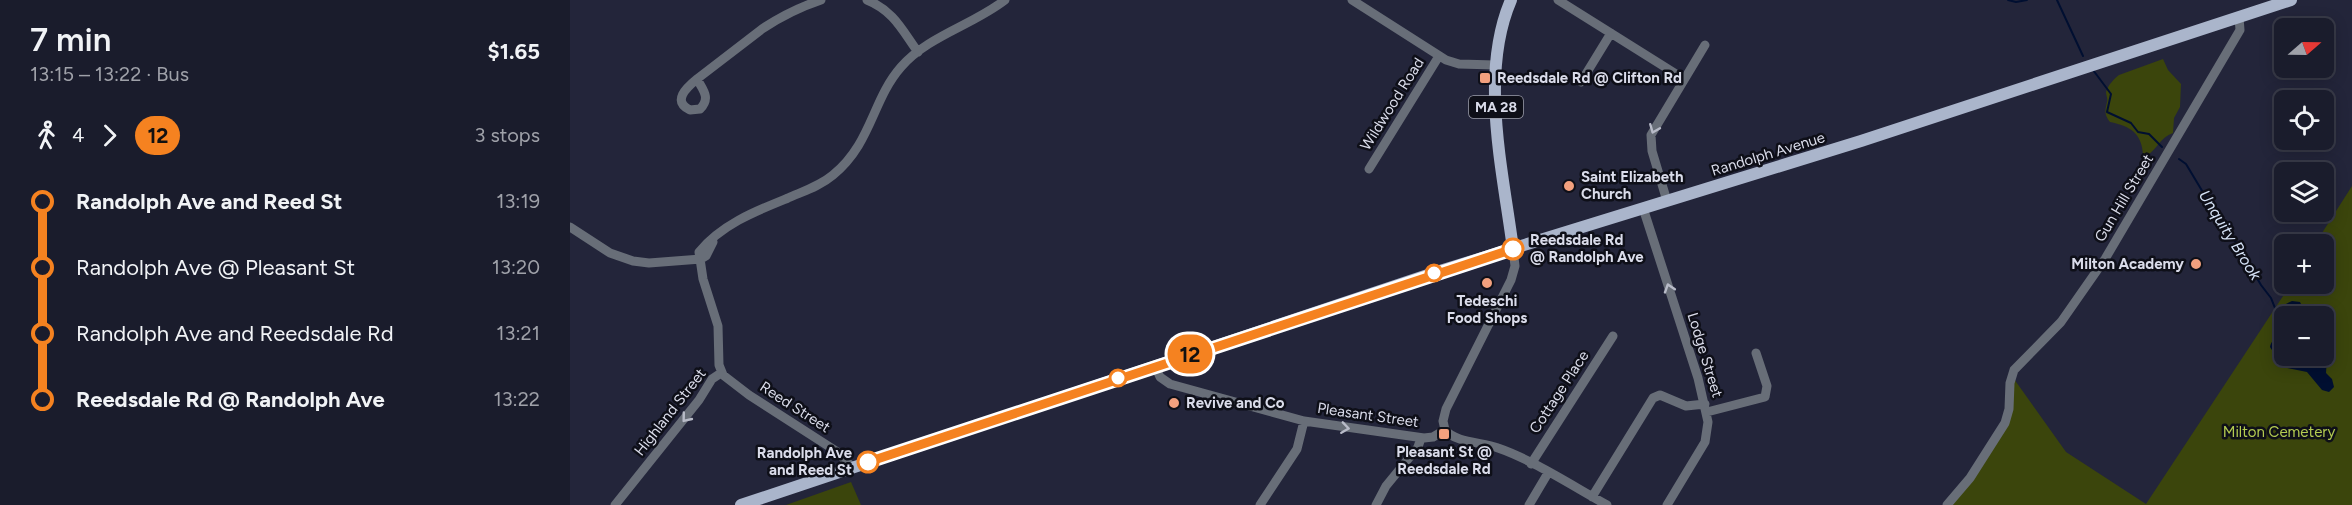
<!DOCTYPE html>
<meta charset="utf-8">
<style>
:root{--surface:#1a1c2c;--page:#232534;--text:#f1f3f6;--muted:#9fa1a9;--line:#383a48}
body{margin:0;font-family:Figtree,sans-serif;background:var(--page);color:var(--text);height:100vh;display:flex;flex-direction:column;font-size:22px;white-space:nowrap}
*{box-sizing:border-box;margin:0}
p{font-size:20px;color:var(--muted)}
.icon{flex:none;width:33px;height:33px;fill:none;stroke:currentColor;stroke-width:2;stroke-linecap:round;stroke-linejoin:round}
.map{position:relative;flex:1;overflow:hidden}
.sheet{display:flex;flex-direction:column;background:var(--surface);width:570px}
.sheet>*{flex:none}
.badge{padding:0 12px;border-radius:20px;font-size:21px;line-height:39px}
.needle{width:39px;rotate:70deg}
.tools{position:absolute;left:1704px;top:18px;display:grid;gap:12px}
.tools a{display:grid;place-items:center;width:60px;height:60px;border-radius:9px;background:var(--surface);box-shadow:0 3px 15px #0003,0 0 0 2px var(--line);font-size:30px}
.map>.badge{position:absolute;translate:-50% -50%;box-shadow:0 0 0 3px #fff}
.legs{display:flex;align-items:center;gap:9px;height:66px;padding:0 30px;font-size:20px}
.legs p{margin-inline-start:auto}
.headline{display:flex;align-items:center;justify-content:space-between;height:102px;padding:0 30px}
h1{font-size:33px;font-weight:600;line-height:45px}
ul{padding:0 30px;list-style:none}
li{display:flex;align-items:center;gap:21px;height:66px;font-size:22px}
li i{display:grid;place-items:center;width:9px;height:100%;margin:0 8px;background:currentColor}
li i::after{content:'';width:15px;height:15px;margin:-8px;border:4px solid;border-radius:50%;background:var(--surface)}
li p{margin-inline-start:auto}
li:first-child i{background:linear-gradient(#0000 50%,currentColor 0)}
li:last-child i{background:linear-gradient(currentColor 50%,#0000 0)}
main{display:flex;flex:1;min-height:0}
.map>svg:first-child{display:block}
.green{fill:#3b450c;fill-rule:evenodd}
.water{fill:#000f31}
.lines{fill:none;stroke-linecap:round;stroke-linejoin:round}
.stream{stroke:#000f31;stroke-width:2}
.minor{stroke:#686e78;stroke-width:9}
.major{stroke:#aab5cb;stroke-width:12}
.oneway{stroke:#b8bbc8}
.line-1-casing{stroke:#fff;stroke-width:14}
.line-1{stroke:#f58220;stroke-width:9}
.poi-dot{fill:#f2a07e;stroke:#0e0f18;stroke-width:2}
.stop-1-dot{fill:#fff;stroke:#f58220;stroke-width:3}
.labels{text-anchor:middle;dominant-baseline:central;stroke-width:5;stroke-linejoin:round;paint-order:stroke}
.shield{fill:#0e0f18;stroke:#9d9eab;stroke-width:1.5}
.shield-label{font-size:14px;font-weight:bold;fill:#dadcea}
.poi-label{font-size:15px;font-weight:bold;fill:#dadcea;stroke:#0e0f18;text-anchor:start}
.street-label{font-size:15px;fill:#dadcea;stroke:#0e0f18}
.stop-label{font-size:15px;font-weight:bold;fill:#dadcea;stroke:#0e0f18;text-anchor:start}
.park-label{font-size:15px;fill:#b4cc51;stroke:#0e0f18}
.water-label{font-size:16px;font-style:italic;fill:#d6e3f7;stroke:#0e0f18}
</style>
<main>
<section class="sheet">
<div class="headline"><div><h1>7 min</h1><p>13:15 – 13:22 · Bus</p></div><b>$1.65</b></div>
<div class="legs"><svg class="icon" aria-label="walk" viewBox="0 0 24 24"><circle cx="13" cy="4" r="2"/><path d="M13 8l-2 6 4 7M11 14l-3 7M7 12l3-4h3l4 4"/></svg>4<svg class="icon" aria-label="forward" viewBox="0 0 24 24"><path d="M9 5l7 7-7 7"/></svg><b class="badge" style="background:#f58220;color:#111">12</b><p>3 stops</p></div>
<ul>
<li><i style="color:#f58220"></i><b>Randolph Ave and Reed St</b><p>13:19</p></li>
<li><i style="color:#f58220"></i><span>Randolph Ave @ Pleasant St</span><p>13:20</p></li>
<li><i style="color:#f58220"></i><span>Randolph Ave and Reedsdale Rd</span><p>13:21</p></li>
<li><i style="color:#f58220"></i><b>Reedsdale Rd @ Randolph Ave</b><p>13:22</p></li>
</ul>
</section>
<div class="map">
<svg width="1782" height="505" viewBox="0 0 1782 505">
<rect width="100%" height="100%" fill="#23253a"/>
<path class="green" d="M1593 59 1598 70 1611 84 1610 107 1604 118 1603 133C1590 137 1587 150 1576 156L1573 155C1572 133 1560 126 1540 122 1534 114 1535 111 1537 102 1538 99 1536 95 1536 92 1538 85 1544 79 1549 75Z
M1782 186V505H1381L1439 424 1444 379 1496 452 1576 504 1721 284H1754V244H1745ZM1714 316H1754V356H1714Z
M281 482 291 505H216Z"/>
<path class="water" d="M1722 301 1730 302 1737 316H1714V356H1754V341L1757 357 1756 373 1762 379 1764 387 1759 392 1752 390 1737 372 1713 367 1700 347C1701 341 1705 340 1706 334 1708 320 1706 307 1722 301Z"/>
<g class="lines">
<path class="stream" d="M1438 0 1446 2 1457 0
M1487 0 1513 56
M1523 70 1541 94 1537 112 1561 123 1568 132 1579 134 1592 147
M1609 159 1616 164 1646 214 1662 236 1691 285 1701 298 1705 308 1711 310"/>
<path class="minor" d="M297 0C324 11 332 30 348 52
M782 0 876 60 889 64 925 65
M988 0 1114 79
M127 79C133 90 141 98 130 109L120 110C102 101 116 88 127 79L192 29C210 17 230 7 251 0
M1011 82 1041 33
M799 169 869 56
M1097 201 1082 151 1081 135 1135 45
M1073 208 1128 378 1138 422 1135 442 1097 505
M0 227 40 253 63 261 79 263 131 259 136 256 143 242
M585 366 590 377 600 384 734 421 854 438 863 437 875 430
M1137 412 1195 397 1197 386 1186 353
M875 430 873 421 876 409 941 280 945 266 943 249
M875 430C886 443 912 442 928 448 963 460 1004 487 1037 505
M961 464 1043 336
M282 467 266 451 179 395 153 375 149 365 148 326 133 279 129 252C152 224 186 211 218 198 234 191 250 186 263 175 302 143 302 100 331 67 358 36 403 25 435 0
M1022 497 1083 398 1090 395 1116 406 1135 404
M45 505 129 400 142 379 151 373
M690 505 727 449 734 421
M806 505 816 486 848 447 851 438
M959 505 978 473
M1377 505 1400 478 1435 423 1439 409 1440 383 1444 370 1491 322 1535 259 1670 30 1669 17"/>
<path class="major" d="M941 0C909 74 933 171 943 249
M171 505 870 271 1291 141 1721 0"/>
</g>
<defs><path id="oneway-chevron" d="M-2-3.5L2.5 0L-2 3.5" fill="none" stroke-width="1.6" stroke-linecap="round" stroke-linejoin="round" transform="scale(1.5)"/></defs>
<g class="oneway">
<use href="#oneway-chevron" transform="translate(1084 129) rotate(112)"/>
<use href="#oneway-chevron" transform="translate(1099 288) rotate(-108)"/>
<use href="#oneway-chevron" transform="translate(116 418) rotate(129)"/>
<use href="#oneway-chevron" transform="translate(775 428) rotate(8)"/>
</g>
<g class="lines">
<defs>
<path id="line-1" d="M298 462 943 249"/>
</defs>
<use href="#line-1" class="line-1-casing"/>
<use href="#line-1" class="line-1"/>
</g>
<g class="poi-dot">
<rect x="909" y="72" width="12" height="12" rx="3"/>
<circle cx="999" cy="186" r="6"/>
<circle cx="1626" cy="264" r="6"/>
<circle cx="917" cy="283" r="6"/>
<circle cx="604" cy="403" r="6"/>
<rect x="868" y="428" width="12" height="12" rx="3"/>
</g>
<g class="stop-1-dot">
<circle cx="943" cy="249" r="10"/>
<circle cx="864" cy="273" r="8"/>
<circle cx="548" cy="378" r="8"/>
<circle cx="298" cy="462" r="10"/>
</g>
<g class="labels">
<rect class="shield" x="899" y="96" width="54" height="22" rx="4.5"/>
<g class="shield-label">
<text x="926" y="107">MA 28</text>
</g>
<g class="poi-label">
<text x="927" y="78">Reedsdale Rd @ Clifton Rd</text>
<text x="1011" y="177">Saint Elizabeth<tspan x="1011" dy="17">Church</tspan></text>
<text x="1614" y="264" text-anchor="end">Milton Academy</text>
<text x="917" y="301" text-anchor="middle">Tedeschi<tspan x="917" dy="17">Food Shops</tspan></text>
<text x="616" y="403">Revive and Co</text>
<text x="874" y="452" text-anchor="middle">Pleasant St @<tspan x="874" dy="17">Reedsdale Rd</tspan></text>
</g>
<g class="street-label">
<text transform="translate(822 104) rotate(-58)">Wildwood Road</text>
<text transform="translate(1198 154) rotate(-17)">Randolph Avenue</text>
<text transform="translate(1554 198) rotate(-59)">Gun Hill Street</text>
<text transform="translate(1135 355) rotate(73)">Lodge Street</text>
<text transform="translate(989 392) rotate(-57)">Cottage Place</text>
<text transform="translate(225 407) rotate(33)">Reed Street</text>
<text transform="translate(100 412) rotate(-52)">Highland Street</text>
<text transform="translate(798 415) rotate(8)">Pleasant Street</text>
</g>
<g class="stop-label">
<text x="960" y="240">Reedsdale Rd<tspan x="960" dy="17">@ Randolph Ave</tspan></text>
<text x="282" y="453" text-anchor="end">Randolph Ave<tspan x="282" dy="17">and Reed St</tspan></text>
</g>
<g class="park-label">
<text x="1709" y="432">Milton Cemetery</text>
</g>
<g class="water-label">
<text transform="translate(1660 235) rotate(58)">Unquity Brook</text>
</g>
</g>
</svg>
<div class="tools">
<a><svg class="needle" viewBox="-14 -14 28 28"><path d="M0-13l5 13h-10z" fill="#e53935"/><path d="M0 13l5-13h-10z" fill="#9fa1a9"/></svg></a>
<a><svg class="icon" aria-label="locate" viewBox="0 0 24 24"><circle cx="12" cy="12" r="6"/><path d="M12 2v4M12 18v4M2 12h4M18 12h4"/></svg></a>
<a><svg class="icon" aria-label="layers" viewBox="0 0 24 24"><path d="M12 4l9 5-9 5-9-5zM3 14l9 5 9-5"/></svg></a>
<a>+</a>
<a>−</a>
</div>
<b class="badge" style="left:620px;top:354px;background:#f58220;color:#111">12</b>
</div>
</main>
